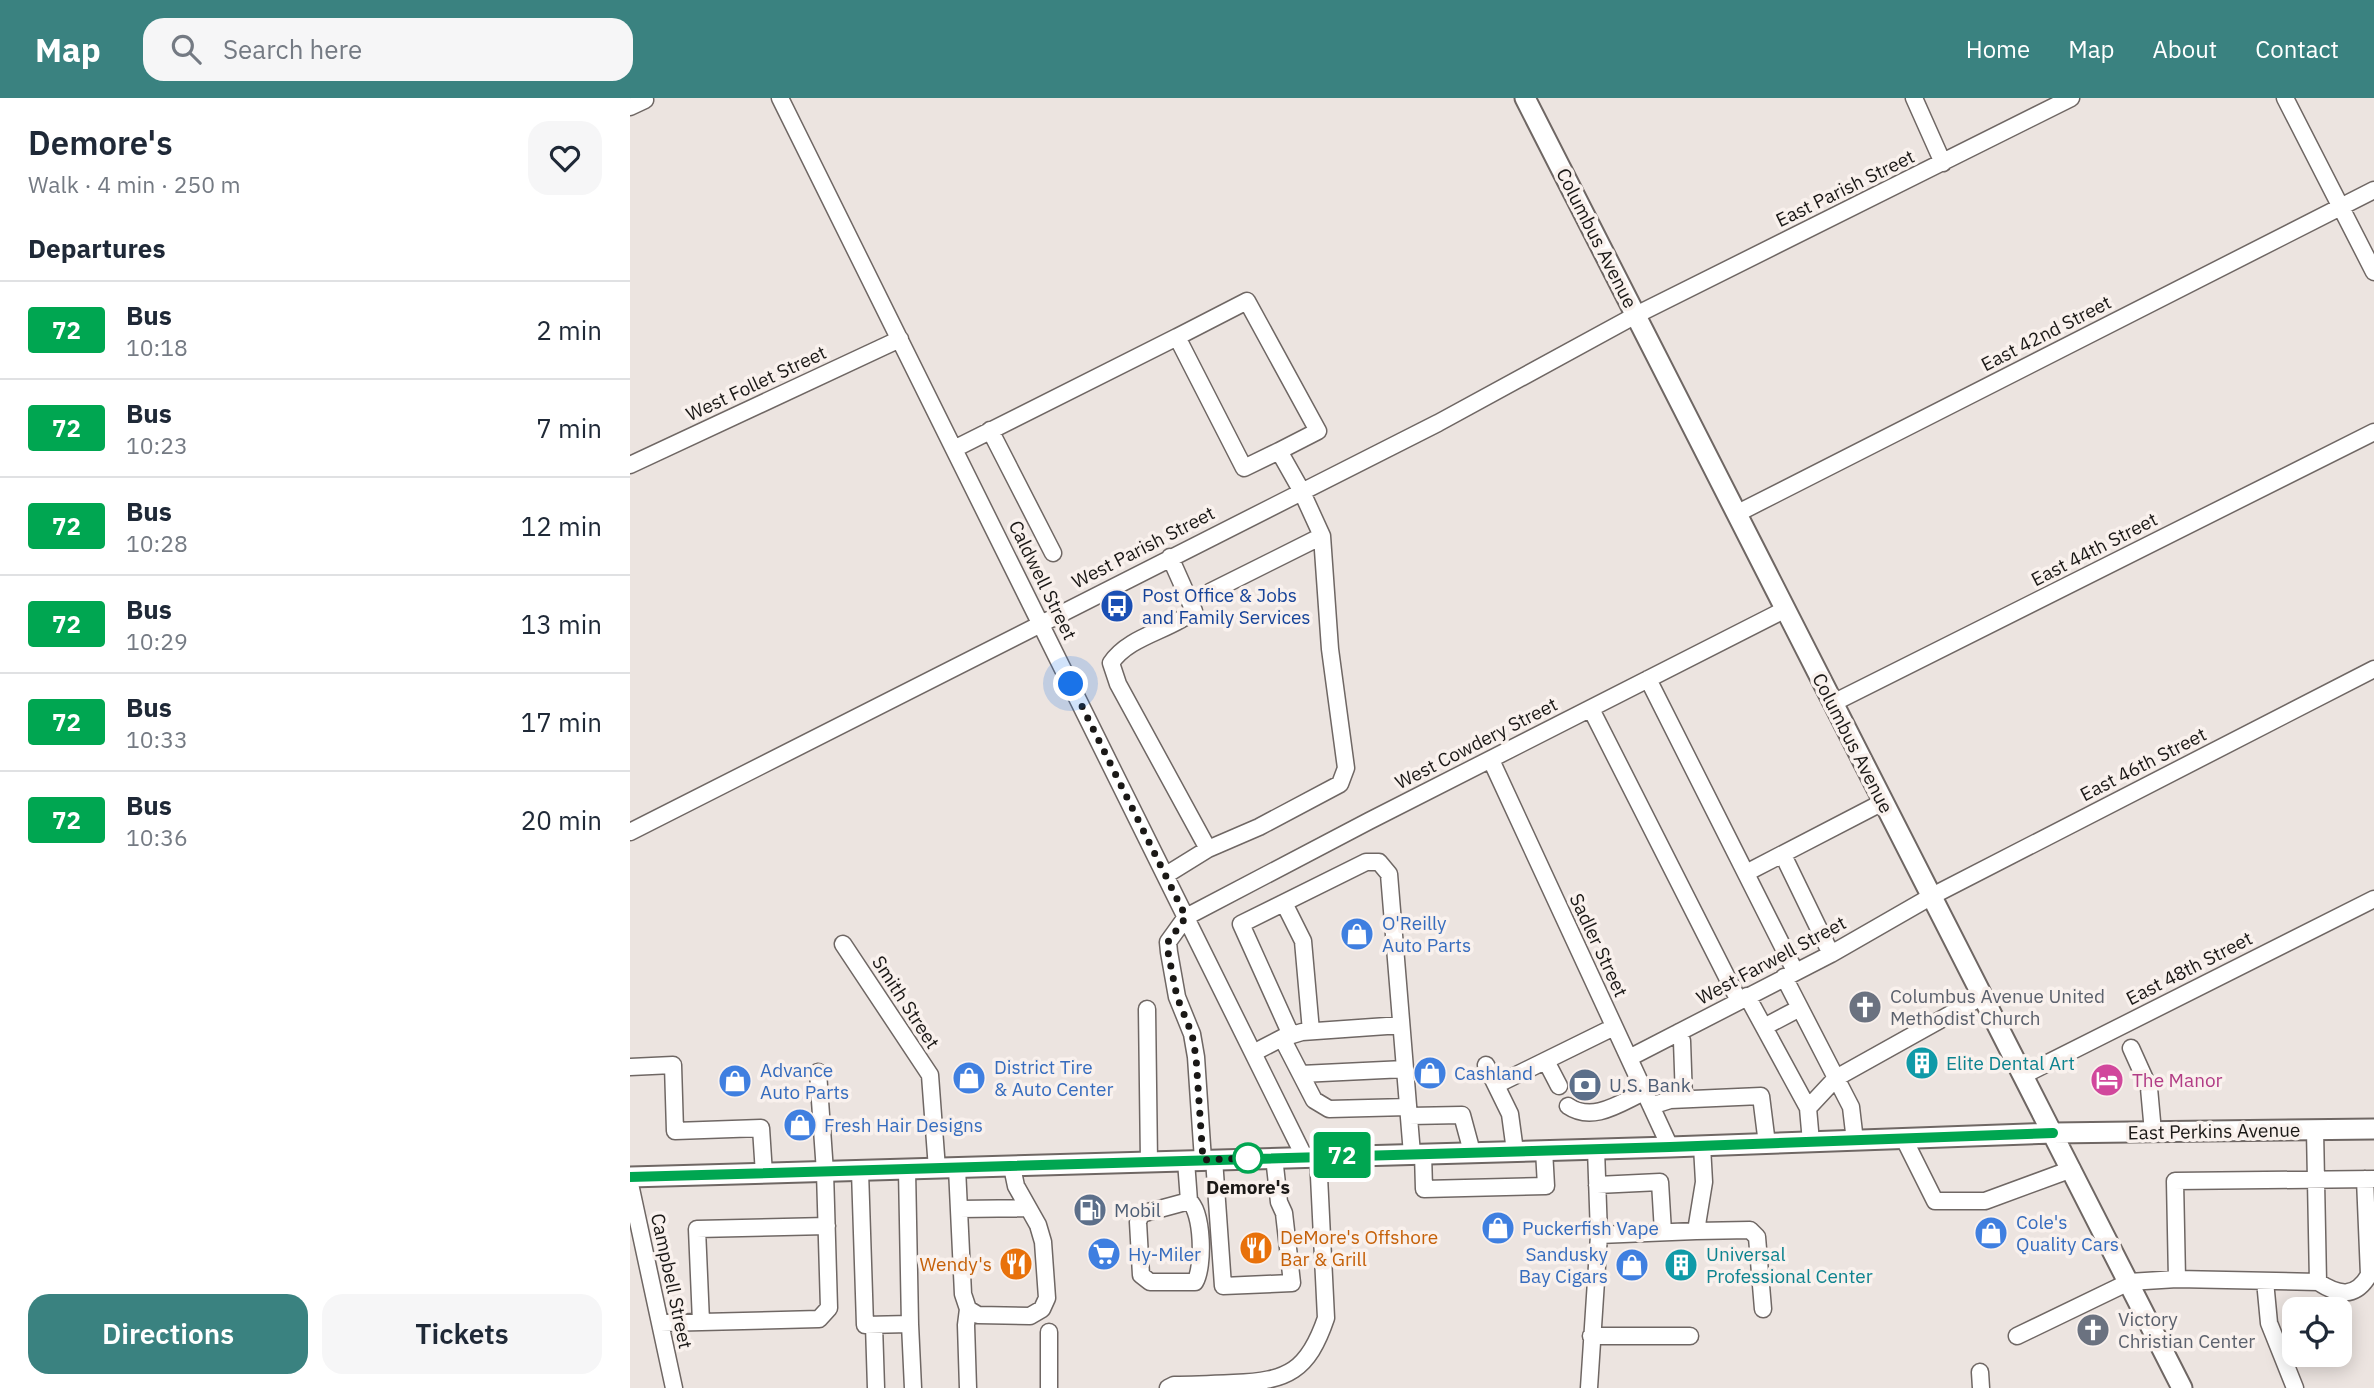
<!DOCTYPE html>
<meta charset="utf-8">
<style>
:root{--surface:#fff;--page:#f6f6f7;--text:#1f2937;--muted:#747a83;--line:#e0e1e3;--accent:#3a8280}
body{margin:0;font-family:"IBM Plex Sans",sans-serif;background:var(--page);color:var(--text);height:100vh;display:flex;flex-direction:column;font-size:26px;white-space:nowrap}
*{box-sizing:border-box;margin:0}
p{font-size:23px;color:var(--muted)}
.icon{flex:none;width:38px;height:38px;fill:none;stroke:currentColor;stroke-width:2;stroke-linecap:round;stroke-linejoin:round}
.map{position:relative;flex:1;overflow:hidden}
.details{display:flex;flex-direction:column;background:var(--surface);width:630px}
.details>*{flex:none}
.badge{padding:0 14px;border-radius:5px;font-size:24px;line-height:46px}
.controls{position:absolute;left:1652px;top:1199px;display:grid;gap:14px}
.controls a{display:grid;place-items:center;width:70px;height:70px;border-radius:14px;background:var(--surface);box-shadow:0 4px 18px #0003;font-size:35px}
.you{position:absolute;width:35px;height:35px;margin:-18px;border:5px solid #fff;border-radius:50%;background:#1a73e8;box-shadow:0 0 0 10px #1a73e833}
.map>.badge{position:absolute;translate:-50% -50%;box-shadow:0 0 0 4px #fff}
h2{padding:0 28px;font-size:26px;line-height:63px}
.round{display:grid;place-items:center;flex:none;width:74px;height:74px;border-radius:21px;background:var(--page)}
.headline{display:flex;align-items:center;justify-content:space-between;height:119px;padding:0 28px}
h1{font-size:33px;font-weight:600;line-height:52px}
.button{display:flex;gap:14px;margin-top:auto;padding:14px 28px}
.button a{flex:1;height:80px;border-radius:21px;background:var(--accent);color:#fff;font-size:28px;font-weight:600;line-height:80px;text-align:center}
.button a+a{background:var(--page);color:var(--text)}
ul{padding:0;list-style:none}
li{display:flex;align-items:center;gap:21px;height:98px;padding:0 28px;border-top:2px solid var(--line)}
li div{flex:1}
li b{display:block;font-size:26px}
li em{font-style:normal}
li .badge{min-width:77px;font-weight:700;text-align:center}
header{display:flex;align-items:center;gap:42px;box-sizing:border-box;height:98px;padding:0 35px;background:var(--accent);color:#fff}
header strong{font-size:33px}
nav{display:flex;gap:38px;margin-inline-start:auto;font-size:24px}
.search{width:490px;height:63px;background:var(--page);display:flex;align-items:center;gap:18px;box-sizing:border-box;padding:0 24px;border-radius:21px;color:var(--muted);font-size:26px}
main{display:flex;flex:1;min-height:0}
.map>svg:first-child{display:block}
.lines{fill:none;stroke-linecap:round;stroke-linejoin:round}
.minor-casing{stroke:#6f6764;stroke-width:19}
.major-casing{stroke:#6f6764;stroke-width:23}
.minor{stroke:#fff;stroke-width:16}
.major{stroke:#fff;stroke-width:19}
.line-casing{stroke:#fff;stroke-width:16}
.line{stroke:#00a651;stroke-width:10}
.walk{stroke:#1a1816;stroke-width:7;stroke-dasharray:0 12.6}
.stop-dot{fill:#fff;stroke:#00a651;stroke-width:3.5}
.labels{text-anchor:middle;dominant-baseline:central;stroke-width:7;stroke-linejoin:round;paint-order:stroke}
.street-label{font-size:19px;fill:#1a1816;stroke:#f9f1ed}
.transit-label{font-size:19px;fill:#164399;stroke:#f9f1ed;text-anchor:start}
.shop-label{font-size:19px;fill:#366cbe;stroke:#f9f1ed;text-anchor:start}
.worship-label{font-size:19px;fill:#5b616d;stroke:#f9f1ed;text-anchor:start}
.culture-label{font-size:19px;fill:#0d838f;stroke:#f9f1ed;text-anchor:start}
.hotel-label{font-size:19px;fill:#b23c85;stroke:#f9f1ed;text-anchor:start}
.service-label{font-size:19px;fill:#4e5e75;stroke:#f9f1ed;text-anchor:start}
.stop-label{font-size:19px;font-weight:bold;fill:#1a1816;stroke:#f9f1ed}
.food-label{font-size:19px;fill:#c56008;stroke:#f9f1ed;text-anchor:start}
</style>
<header>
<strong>Map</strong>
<div class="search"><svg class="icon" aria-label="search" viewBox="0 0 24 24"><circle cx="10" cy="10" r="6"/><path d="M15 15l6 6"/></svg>Search here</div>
<nav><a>Home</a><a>Map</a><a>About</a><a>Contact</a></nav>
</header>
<main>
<section class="details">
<div class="headline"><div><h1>Demore's</h1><p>Walk · 4 min · 250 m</p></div><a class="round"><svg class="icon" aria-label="heart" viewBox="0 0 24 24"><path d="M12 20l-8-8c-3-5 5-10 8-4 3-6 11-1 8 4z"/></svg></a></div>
<h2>Departures</h2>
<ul>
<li><span class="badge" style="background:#00a651;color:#fff">72</span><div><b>Bus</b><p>10:18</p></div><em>2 min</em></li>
<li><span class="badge" style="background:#00a651;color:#fff">72</span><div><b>Bus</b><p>10:23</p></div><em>7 min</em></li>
<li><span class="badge" style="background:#00a651;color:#fff">72</span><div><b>Bus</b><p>10:28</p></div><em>12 min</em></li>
<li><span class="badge" style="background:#00a651;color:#fff">72</span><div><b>Bus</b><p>10:29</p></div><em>13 min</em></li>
<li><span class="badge" style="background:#00a651;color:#fff">72</span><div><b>Bus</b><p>10:33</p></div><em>17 min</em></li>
<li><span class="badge" style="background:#00a651;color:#fff">72</span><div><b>Bus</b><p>10:36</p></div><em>20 min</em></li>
</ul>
<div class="button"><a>Directions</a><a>Tickets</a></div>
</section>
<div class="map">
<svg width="1744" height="1290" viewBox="0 0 1744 1290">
<rect width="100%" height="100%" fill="#ece4e0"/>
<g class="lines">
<defs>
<path id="minor" d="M150 0 674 1058
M1284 0 1313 65
M1655 0 1744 174
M0 9 15 2
M547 239 617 203 688 333 649 353
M360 332 423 455
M324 351 547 239 614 370 649 353 671 392 692 438 700 551 716 670 710 686 629 729 578 751 536 777
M0 367 270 241
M1108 415 1744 92
M540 459 564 513C539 533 499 538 481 565L488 586 578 751
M580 494 692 438
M1018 581 1165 873
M1203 605 1744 334
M961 611 1109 903
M861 662 1040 1049
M0 734 808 325 1006 217 1441 0
M1153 757 1201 856
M1116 775 1253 704
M654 805 673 843 681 933
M213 846 300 977 307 1071
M1154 879 1221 1009 1225 1043
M1117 898 1178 1010 1181 1044
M517 911 519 1064
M1134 929 1170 910
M1049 934 1052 943 1054 1001
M661 937 611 826 736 764H749L759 776 782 1056
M652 940 684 1002 699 1011 778 1009
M1501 950 1519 990 1523 1034
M623 955 652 940 672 934 771 927
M999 960 1201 856 1302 798 1744 571
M916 963 929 988
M856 967 880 1016 885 1053
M0 969 43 967 45 1033 131 1030 134 1076
M671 976 775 971
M1394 977 1744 801
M866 987 984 929
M938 1008C963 1025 990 1005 1014 994
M1021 1008 1040 1002 1131 998 1137 1046
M1178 1010 1206 980 1353 898
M779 1018 832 1017 842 1054
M1685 1032 1688 1184
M1274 1041 1305 1103H1355L1442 1071
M793 1055 794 1091 916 1088 914 1052
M584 1061 593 1188 662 1185 654 1115 649 1104 644 1059
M573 1062 566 959 562 936 547 899 539 854 538 844 556 819 739 723 1156 511
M556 1063 559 1103C573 1114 574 1169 565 1184H520L511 1177 508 1124 511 1116 559 1103
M327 1070 333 1196 338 1211 348 1217 400 1218 412 1211 417 1200 413 1144 408 1127 386 1088 382 1069
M230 1073 235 1227 280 1226 277 1072
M0 1086 44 1290
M967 1087 1030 1084 1033 1134
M329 1111 398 1110
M1066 1133 1120 1132 1127 1139 1133 1211
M969 1137 1066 1133 1074 1084 1072 1048
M1547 1181 1545 1083 1744 1081
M1635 1183 1639 1225 1665 1290
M71 1224 67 1131 197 1128
M30 1225 189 1221 199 1210 195 1074 188 974
M280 1226 283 1290
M244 1227 246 1290
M961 1238H1060
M1387 1238 1499 1184 1547 1181 1688 1184C1708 1197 1725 1201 1739 1177L1735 1081
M1350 1274 1351 1290
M338 1290 336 1227 338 1211
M419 1290V1234
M538 1290 544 1287C564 1287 584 1286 604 1285 658 1283 678 1273 696 1220L688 1058
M959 1290 969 1137 966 1051"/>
<path id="major" d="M895 0 1552 1290
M0 1079 1040 1049 1423 1035 1744 1031"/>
</defs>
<use href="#minor" class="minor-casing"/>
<use href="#major" class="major-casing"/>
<use href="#minor" class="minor"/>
<use href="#major" class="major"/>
</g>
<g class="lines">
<defs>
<path id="line" d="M0 1079 1040 1049 1423 1035"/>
</defs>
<use href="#line" class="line-casing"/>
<use href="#line" class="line"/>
<path class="walk" d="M441 586 556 819 538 844V854L547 899 562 936 566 959 573 1062 624 1060H618"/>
</g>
<defs>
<symbol id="bus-disc" viewBox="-11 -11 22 22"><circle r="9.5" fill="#1a4fb4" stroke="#f9f1ed"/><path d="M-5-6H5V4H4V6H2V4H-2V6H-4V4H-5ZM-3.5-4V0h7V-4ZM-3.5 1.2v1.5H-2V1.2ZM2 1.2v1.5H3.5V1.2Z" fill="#fff"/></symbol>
<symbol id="shop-disc" viewBox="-11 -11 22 22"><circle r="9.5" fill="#3f7fe0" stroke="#f9f1ed"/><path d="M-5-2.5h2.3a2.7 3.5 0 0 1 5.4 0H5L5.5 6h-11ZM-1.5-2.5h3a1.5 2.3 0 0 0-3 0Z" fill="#fff"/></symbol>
<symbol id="church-disc" viewBox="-11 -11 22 22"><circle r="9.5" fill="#6b7280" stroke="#f9f1ed"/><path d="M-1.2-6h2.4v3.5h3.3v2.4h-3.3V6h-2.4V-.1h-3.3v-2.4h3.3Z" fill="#fff"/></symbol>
<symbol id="building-disc" viewBox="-11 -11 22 22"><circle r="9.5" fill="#0f9aa8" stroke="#f9f1ed"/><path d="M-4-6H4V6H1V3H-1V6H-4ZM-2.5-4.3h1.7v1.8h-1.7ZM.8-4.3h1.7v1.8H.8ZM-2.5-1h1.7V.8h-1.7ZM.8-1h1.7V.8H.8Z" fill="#fff"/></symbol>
<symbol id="hotel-disc" viewBox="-11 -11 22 22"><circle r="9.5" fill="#d1479c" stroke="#f9f1ed"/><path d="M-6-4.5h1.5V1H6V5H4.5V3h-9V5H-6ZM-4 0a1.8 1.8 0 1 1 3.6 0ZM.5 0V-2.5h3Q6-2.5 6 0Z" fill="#fff"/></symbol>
<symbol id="bank-disc" viewBox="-11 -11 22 22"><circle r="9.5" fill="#5c6f8a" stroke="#f9f1ed"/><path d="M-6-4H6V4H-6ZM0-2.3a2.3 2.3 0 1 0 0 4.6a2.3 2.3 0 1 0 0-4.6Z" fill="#fff"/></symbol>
<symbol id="fuel-disc" viewBox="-11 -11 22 22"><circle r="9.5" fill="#5c6f8a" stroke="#f9f1ed"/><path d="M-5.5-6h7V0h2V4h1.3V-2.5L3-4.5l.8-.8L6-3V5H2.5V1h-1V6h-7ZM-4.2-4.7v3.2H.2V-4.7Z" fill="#fff"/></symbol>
<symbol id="restaurant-disc" viewBox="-11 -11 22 22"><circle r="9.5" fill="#e8710a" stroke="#f9f1ed"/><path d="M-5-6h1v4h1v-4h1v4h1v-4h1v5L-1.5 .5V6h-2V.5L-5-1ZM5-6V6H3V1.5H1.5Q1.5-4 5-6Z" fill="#fff"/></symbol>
<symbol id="supermarket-disc" viewBox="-11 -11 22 22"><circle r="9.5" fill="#3f7fe0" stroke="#f9f1ed"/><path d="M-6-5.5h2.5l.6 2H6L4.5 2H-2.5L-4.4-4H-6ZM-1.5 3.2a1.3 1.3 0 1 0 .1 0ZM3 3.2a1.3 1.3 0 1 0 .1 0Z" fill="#fff"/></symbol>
</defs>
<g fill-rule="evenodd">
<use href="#bus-disc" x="468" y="489" width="38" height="38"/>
<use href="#shop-disc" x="708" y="817" width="38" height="38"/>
<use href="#church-disc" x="1216" y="890" width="38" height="38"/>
<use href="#building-disc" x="1273" y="946" width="38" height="38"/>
<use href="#shop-disc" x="781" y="956" width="38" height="38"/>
<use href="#shop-disc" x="320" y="961" width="38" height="38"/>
<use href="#hotel-disc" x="1458" y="963" width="38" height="38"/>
<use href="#shop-disc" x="86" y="964" width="38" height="38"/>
<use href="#bank-disc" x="936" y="968" width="38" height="38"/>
<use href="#shop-disc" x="151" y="1008" width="38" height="38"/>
<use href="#fuel-disc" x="441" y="1093" width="38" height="38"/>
<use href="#shop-disc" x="849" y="1111" width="38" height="38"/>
<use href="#shop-disc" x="1342" y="1116" width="38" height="38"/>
<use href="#restaurant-disc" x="607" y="1131" width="38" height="38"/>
<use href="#supermarket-disc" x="455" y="1137" width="38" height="38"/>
<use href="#restaurant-disc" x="367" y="1147" width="38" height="38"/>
<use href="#shop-disc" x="983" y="1148" width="38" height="38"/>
<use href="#building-disc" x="1032" y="1148" width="38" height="38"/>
<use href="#church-disc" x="1444" y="1213" width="38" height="38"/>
</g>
<circle class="stop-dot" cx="618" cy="1060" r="14"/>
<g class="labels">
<g class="street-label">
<text transform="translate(1215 90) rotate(-26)">East Parish Street</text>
<text transform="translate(967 140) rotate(63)">Columbus Avenue</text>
<text transform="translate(1416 235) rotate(-27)">East 42nd Street</text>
<text transform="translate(126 285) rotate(-25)">West Follet Street</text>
<text transform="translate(513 449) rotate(-27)">West Parish Street</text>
<text transform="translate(1464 451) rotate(-27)">East 44th Street</text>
<text transform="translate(413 482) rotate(64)">Caldwell Street</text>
<text transform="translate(846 645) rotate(-27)">West Cowdery Street</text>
<text transform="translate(1223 645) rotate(63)">Columbus Avenue</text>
<text transform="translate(1513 666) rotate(-27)">East 46th Street</text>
<text transform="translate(969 847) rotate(65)">Sadler Street</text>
<text transform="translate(1141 862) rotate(-28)">West Farwell Street</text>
<text transform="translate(1559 870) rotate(-27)">East 48th Street</text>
<text transform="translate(276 904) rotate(57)">Smith Street</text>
<text transform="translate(1584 1033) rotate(-1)">East Perkins Avenue</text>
<text transform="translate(42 1183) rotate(78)">Campbell Street</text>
</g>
<g class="transit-label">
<text x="512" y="497">Post Office &amp; Jobs<tspan x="512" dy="22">and Family Services</tspan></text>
</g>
<g class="shop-label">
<text x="752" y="825">O'Reilly<tspan x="752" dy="22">Auto Parts</tspan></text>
<text x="364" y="969">District Tire<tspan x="364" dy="22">&amp; Auto Center</tspan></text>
<text x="130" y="972">Advance<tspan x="130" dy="22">Auto Parts</tspan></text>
<text x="824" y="975">Cashland</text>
<text x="194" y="1027">Fresh Hair Designs</text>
<text x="1386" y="1124">Cole's<tspan x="1386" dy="22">Quality Cars</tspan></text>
<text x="892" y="1130">Puckerfish Vape</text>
<text x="498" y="1156">Hy-Miler</text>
<text x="978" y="1156" text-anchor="end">Sandusky<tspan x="978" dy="22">Bay Cigars</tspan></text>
</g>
<g class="worship-label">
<text x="1260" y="898">Columbus Avenue United<tspan x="1260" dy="22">Methodist Church</tspan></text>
<text x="1488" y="1221">Victory<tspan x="1488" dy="22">Christian Center</tspan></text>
</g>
<g class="culture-label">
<text x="1316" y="965">Elite Dental Art</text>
<text x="1076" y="1156">Universal<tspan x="1076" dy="22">Professional Center</tspan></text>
</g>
<g class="hotel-label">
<text x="1502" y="982">The Manor</text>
</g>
<g class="service-label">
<text x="979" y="987">U.S. Bank</text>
<text x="484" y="1112">Mobil</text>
</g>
<g class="stop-label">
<text x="618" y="1089">Demore's</text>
</g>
<g class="food-label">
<text x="650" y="1139">DeMore's Offshore<tspan x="650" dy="22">Bar &amp; Grill</tspan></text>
<text x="362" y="1166" text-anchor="end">Wendy's</text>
</g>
</g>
</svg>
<div class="controls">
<a><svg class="icon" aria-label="locate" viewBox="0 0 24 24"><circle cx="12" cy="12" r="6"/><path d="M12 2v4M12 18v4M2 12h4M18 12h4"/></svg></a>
</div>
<div class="you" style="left:441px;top:586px"></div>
<b class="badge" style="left:712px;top:1057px;background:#00a651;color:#fff">72</b>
</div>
</main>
